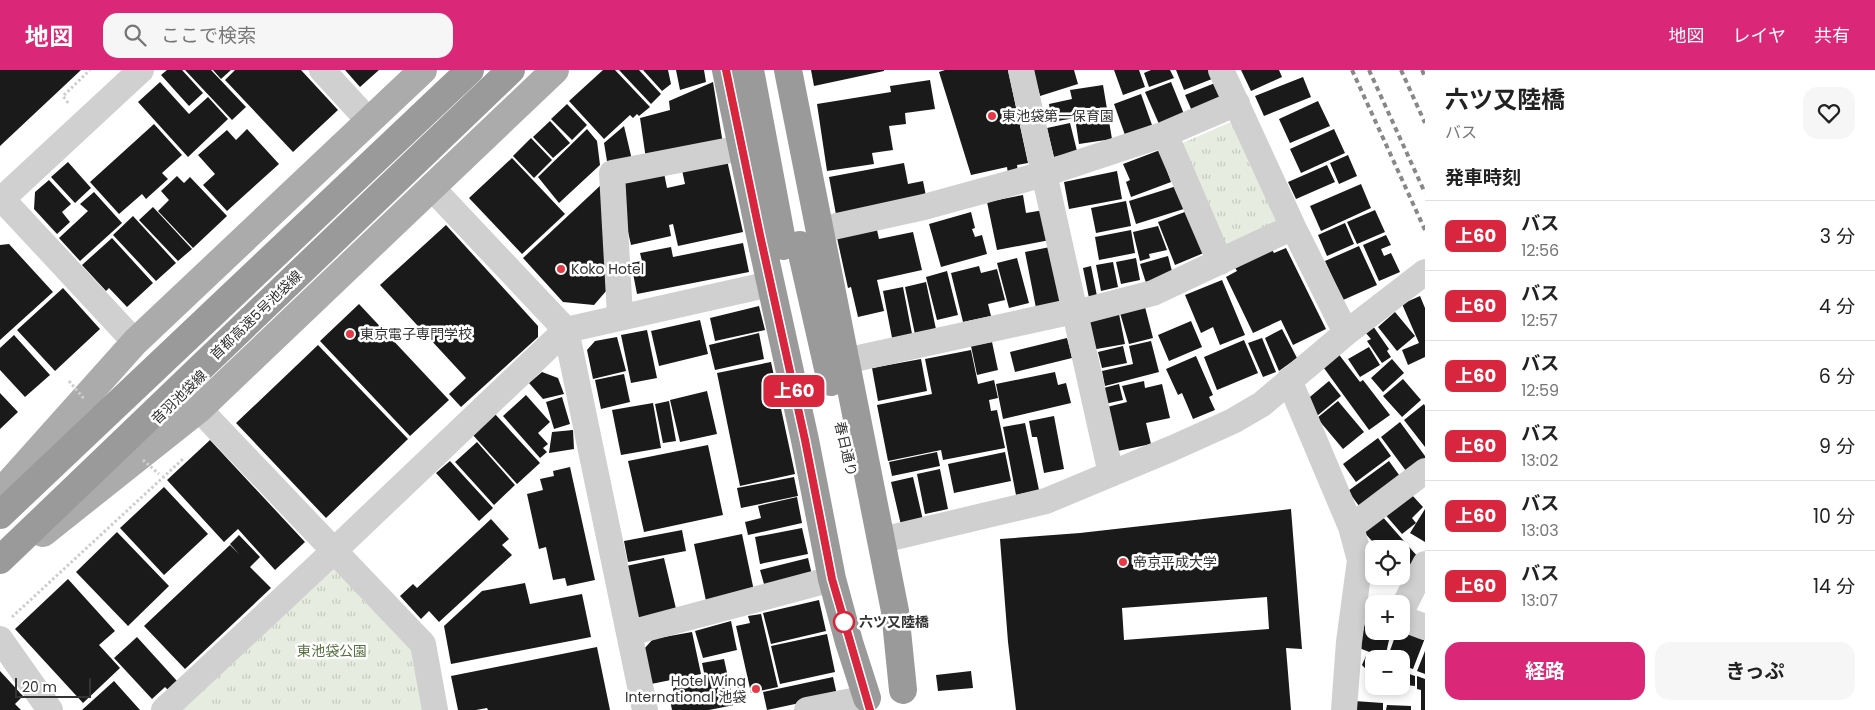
<!DOCTYPE html>
<html lang="ja">
<meta charset="utf-8">
<style>
:root{--surface:#fff;--page:#f6f6f6;--text:#222;--muted:#767676;--line:#e0e0e0;--accent:#db2777}
body{margin:0;font-family:Poppins,"Noto Sans JP",sans-serif;background:var(--page);color:var(--text);height:100vh;display:flex;flex-direction:column;font-size:19px;white-space:nowrap}
*{box-sizing:border-box;margin:0}
p{font-size:16px;color:var(--muted)}
.icon{flex:none;width:28px;height:28px;fill:none;stroke:currentColor;stroke-width:2;stroke-linecap:round;stroke-linejoin:round}
.map{position:relative;flex:1;overflow:hidden}
.panel{display:flex;flex-direction:column;background:var(--surface);width:450px}
.panel>*{flex:none}
.badge{padding:0 10px;border-radius:8px;font-size:18px;line-height:32px}
.tools{position:absolute;left:1365px;top:470px;display:grid;gap:10px}
.tools a{display:grid;place-items:center;width:45px;height:45px;border-radius:10px;background:var(--surface);box-shadow:0 2px 8px #0003;font-size:25px}
.scale{position:absolute;left:15px;bottom:12px;width:76px;box-sizing:border-box;padding-left:5px;border:2px solid #333;border-top:0;font-size:14px;line-height:18px;white-space:nowrap;color:#333;-webkit-text-stroke:4px #fff;paint-order:stroke}
.map>.badge{position:absolute;translate:-50% -50%;box-shadow:0 0 0 2px #fff}
h2{padding:0 20px;font-size:19px;line-height:45px}
.round{display:grid;place-items:center;flex:none;width:52px;height:52px;border-radius:15px;background:var(--page)}
.summary{display:flex;align-items:center;justify-content:space-between;height:85px;padding:0 20px}
h1{font-size:24px;font-weight:700;line-height:38px}
.cta{display:flex;gap:10px;margin-top:auto;padding:10px 20px}
.cta a{flex:1;height:58px;border-radius:15px;background:var(--accent);color:#fff;font-size:20px;font-weight:700;line-height:58px;text-align:center}
.cta a+a{background:var(--page);color:var(--text)}
ul{padding:0;list-style:none}
li{display:flex;align-items:center;gap:15px;height:70px;padding:0 20px;border-top:1px solid var(--line)}
li div{flex:1}
li b{display:block;font-size:19px}
li em{font-style:normal}
li .badge{min-width:55px;font-weight:700;text-align:center}
header{display:flex;align-items:center;gap:30px;box-sizing:border-box;height:70px;padding:0 25px;background:var(--accent);color:#fff}
header strong{font-size:24px}
nav{display:flex;gap:28px;margin-inline-start:auto;font-size:18px}
.search{width:350px;height:45px;background:var(--page);display:flex;align-items:center;gap:12px;box-sizing:border-box;padding:0 18px;border-radius:15px;color:var(--muted);font-size:19px}
main{display:flex;flex:1;min-height:0}
.map>svg:first-child{display:block}
.park{fill:url(#park-tufts)}
.building{fill:#1a1a1a;fill-rule:evenodd}
.lines{fill:none;stroke-linecap:round;stroke-linejoin:round}
.path{stroke:#cdcdcd;stroke-width:3;stroke-dasharray:2.5 2.5;stroke-linecap:butt}
.minor{stroke:#d0d0d0;stroke-width:26}
.major{stroke:#ababab;stroke-width:28}
.highway{stroke:#9a9a9a;stroke-width:28}
.rail{stroke:#888;stroke-width:4;stroke-dasharray:5 4;stroke-linecap:butt}
.path-bridge{stroke:#cdcdcd;stroke-width:3;stroke-dasharray:2.5 2.5;stroke-linecap:butt}
.highway-bridge{stroke:#9a9a9a;stroke-width:28}
.line-casing{stroke:#fff;stroke-width:11}
.line{stroke:#d7263d;stroke-width:8}
.poi-dot{fill:#e63946;stroke:#fff;stroke-width:2}
.stop-dot{fill:#fff;stroke:#d7263d;stroke-width:2.5}
.labels{text-anchor:middle;dominant-baseline:central;stroke-width:5;stroke-linejoin:round;paint-order:stroke}
.poi-label{font-size:14px;fill:#333;stroke:#fff;text-anchor:start}
.street-label{font-size:14px;fill:#333;stroke:#fff}
.stop-label{font-size:14px;font-weight:bold;fill:#333;stroke:#fff;text-anchor:start}
.park-label{font-size:14px;fill:#56703f;stroke:#fff}
</style>
<header>
<strong>地図</strong>
<div class="search"><svg class="icon" aria-label="search" viewBox="0 0 24 24"><circle cx="10" cy="10" r="6"/><path d="M15 15l6 6"/></svg>ここで検索</div>
<nav><a>地図</a><a>レイヤ</a><a>共有</a></nav>
</header>
<main>
<div class="map">
<svg width="1425" height="640" viewBox="0 0 1425 640">
<defs>
<pattern id="park-tufts" width="24" height="20" patternUnits="userSpaceOnUse" patternTransform="scale(1.25)"><rect width="24" height="20" fill="#e6ecdf"/><path d="M3 7l-1-3M5 7V3M7 7l1-3M15 17l-1-3M17 17v-4M19 17l1-3" fill="none" stroke="#c6cbc0"/></pattern>
</defs>
<rect width="100%" height="100%" fill="#fff"/>
<path class="park" d="M1240 48 1287 153 1223 179 1178 75Z
M334 497 412 580 423 640H183Z"/>
<path class="building" d="M0 0H81L0 76Z
M167 0H182L203 23 189 36 161 5Z
M185 0H211L246 37 232 50Z
M213 0H231L221 9Z
M235 0H301L338 40 293 82 225 10Z
M345 0H379L360 17Z
M603 0H615L650 37 639 46 637 44 633 48 630 45 604 69 569 31Z
M619 0H639L661 24 651 34Z
M643 0H668L671 14 662 21Z
M676 0H704L706 12 680 20Z
M811 0H884V1L814 16Z
M945 0H1008L1028 93 1017 95 1018 102 1008 104 1007 97 971 105 939 2Z
M1033 0H1074L1078 14 1040 26Z
M1114 0H1139L1145 17 1123 25Z
M1151 0H1170L1174 8 1149 17 1144 3Z
M1176 0H1214L1217 7 1184 20Z
M1241 0H1279L1282 7 1251 21Z
M1303 7 1311 27 1264 46 1255 26Z
M930 10 935 39 905 43 906 54 889 56 893 80 872 83 874 94 827 101 817 34 891 22 890 16Z
M1220 11 1226 28 1192 41 1185 25Z
M160 12 189 44 208 27 228 49 188 87 138 32Z
M713 12 723 74 646 89 640 48 670 40 669 31Z
M1171 12 1184 44 1159 54 1145 22Z
M1103 15 1112 69 1079 74 1075 48 1052 52 1049 34 1072 29 1070 20Z
M1141 24 1152 55 1125 65 1114 34Z
M1318 31 1330 56 1290 73 1279 49Z
M567 34 587 55 572 70 551 49Z
M550 51 570 73 553 88 533 67Z
M1070 53 1077 81 1054 87 1047 58Z
M154 54 182 85 162 103 168 109 146 129 142 124 119 144 90 112Z
M624 56 633 94 608 97 604 73Z
M247 59 279 94 227 141 203 115 215 104 198 85 227 60 236 70Z
M587 59 597 71 600 95 559 133 538 107Z
M1334 59 1345 83 1301 103 1290 79Z
M531 68 552 90 534 108 513 86Z
M1160 80 1171 112 1131 127 1126 112 1130 110 1123 94Z
M1348 85 1357 106 1339 114 1330 93Z
M512 88 565 144 522 184 469 128Z
M727 90 743 162 678 176 673 154 669 155 671 166 631 175 617 113 664 103 667 118 685 114 682 100Z
M68 92 91 118 75 133 51 107Z
M904 93 908 114 923 111 926 126 837 150 829 107Z
M1327 95 1335 112 1296 129 1288 112Z
M1117 101 1122 129 1069 139 1064 112Z
M177 106 184 113 190 107 227 146 193 178 158 141 169 130 161 121Z
M49 110 71 134 62 142 70 152 57 164 34 139 35 122Z
M603 113 607 220 594 235 563 232 523 188Z
M1183 114 1190 137 1136 154 1129 131Z
M1361 114 1371 138 1321 161 1310 136Z
M94 122 122 153 80 191 59 168 88 141 80 134Z
M1023 125 1026 143 1044 140 1050 170 997 180 987 132Z
M1126 131 1131 156 1096 163 1091 138Z
M153 137 192 179 178 191 139 150Z
M1190 140 1206 182 1175 195 1158 152Z
M1375 140 1385 162 1357 174 1347 152Z
M971 142 975 158 972 159 975 167 982 165 987 184 941 197 929 154Z
M133 146 176 193 156 211 113 165Z
M1345 153 1354 174 1327 186 1318 165Z
M446 155 538 256V267L461 337 449 324 466 308 380 215Z
M1158 156 1167 180 1149 184 1150 188 1140 191 1133 162Z
M877 160 879 169 913 162 922 200 877 210 884 241 858 247 851 217 848 218 837 168Z
M1131 160 1135 183 1099 190 1095 167Z
M1386 165 1391 175 1381 179 1384 186 1391 183 1400 202 1379 211 1363 175Z
M112 168 153 213 127 237 109 218 106 221 82 195Z
M743 173 749 202 637 224 631 193 642 191 640 183 671 177 673 187Z
M9 174 53 222 0 270V175Z
M1359 176 1377 215 1343 230 1325 191Z
M1050 177 1061 233 1036 238 1025 182Z
M1271 178 1274 183 1286 178 1326 259 1293 275 1281 250 1253 263 1226 207 1237 201 1234 196Z
M1168 186 1173 205 1146 213 1140 194Z
M1017 188 1029 233 1009 238 997 193Z
M1136 188 1140 210 1121 214 1116 192Z
M1113 192 1118 217 1101 221 1096 195Z
M979 196 981 203 997 199 1005 230 988 234 991 246 963 252 951 203Z
M1091 196 1097 226 1089 228 1083 198Z
M947 201 958 245 937 250 926 207Z
M1222 210 1245 265 1220 275 1213 257 1201 263 1185 225Z
M926 212 937 264 916 269 905 217Z
M903 217 913 269 893 273 883 221Z
M63 218 100 259 55 301 17 260Z
M1420 226 1425 238V287L1408 295 1402 280 1419 273 1402 234Z
M359 234 449 330 410 366 320 271Z
M759 236 765 260 715 271 710 248Z
M1145 237 1153 268 1129 274 1120 243Z
M1395 242 1415 266 1397 281 1378 257Z
M1119 244 1125 274 1091 280 1085 251Z
M700 250 708 284 659 296 651 261Z
M1191 251 1202 277 1169 291 1158 265Z
M1373 256 1389 279 1387 281 1391 287 1382 293 1367 271 1371 269 1365 262Z
M1282 259 1297 288 1279 301 1265 268Z
M647 260 657 308 631 313 621 265Z
M759 263 764 289 715 300 709 275Z
M14 265 50 305 25 327 0 300V278Z
M617 267 626 301 593 309 587 280 595 271Z
M1067 268 1072 288 1015 302 1010 282Z
M1262 268 1276 302 1263 307 1248 273Z
M1244 270 1258 303 1217 320 1204 287Z
M1151 271 1159 302 1105 316 1102 301 1133 294 1129 276Z
M992 272 998 300 977 305 971 276Z
M318 275 408 369 326 448 236 353Z
M1123 276 1127 293 1102 298 1098 282Z
M1369 277 1380 295 1360 307 1348 289Z
M971 280 978 314 994 310 998 328 989 330 991 341 997 340 1005 378 943 390 941 380 888 391 877 335 932 324 925 289Z
M1337 282 1360 312 1363 310 1390 345 1369 360 1321 294Z
M1196 286 1213 325 1209 327 1215 340 1193 349 1182 323 1178 325 1166 299Z
M921 289 927 321 878 331 872 298Z
M1392 289 1404 303 1383 322 1371 308Z
M771 292 795 404 740 416 717 303Z
M542 302 558 308 564 324 543 329 529 313Z
M1055 302 1058 315 1066 313 1071 333 1003 349 996 314Z
M624 304 630 332 601 339 595 310Z
M1403 309 1421 330 1402 347 1383 326Z
M1144 311 1145 318 1162 314 1170 348 1146 353 1151 374 1113 382 1103 338 1127 332 1122 316Z
M1329 311 1341 326 1317 346 1305 331Z
M1119 314 1123 330 1100 335 1096 320Z
M707 321 717 364 680 372 670 330Z
M0 323 18 342 0 359Z
M526 325 550 352 538 363 548 374 543 378 547 382 540 388 503 346Z
M562 327 570 354 554 359 546 332Z
M669 331 676 371 663 373 655 334Z
M1338 331 1364 362 1343 379 1317 348Z
M653 333 661 378 621 385 612 340Z
M1424 334 1425 336V377L1404 350Z
M495 344 540 393 517 414 472 364Z
M1054 346 1064 399 1044 403 1037 367H1032L1029 351Z
M1400 352 1425 386V393L1409 405 1381 367Z
M1025 353 1039 420 1016 425 1003 357Z
M573 360 574 379 549 383 552 362Z
M1378 368 1391 386 1356 412 1343 394Z
M210 370 305 472 275 500 238 459 224 472 167 410Z
M477 372 515 415 494 435 455 392Z
M708 375 723 445 644 462 628 391Z
M937 382 940 396 892 406 889 392Z
M1005 382 1011 411 954 423 948 394Z
M450 391 493 438 479 451 436 403Z
M1389 391 1402 409 1362 440 1348 421Z
M570 397 595 510 567 516 565 508 553 510 546 477 539 479 527 424 543 420 540 409 554 406 553 401Z
M940 399 948 439 925 444 917 404Z
M794 407 798 426 741 438 737 418Z
M913 407 923 450 901 455 891 412Z
M164 417 208 464 164 505 120 458Z
M1412 425 1423 437 1412 448 1416 453 1402 464 1383 442Z
M797 427 802 453 748 465 745 452 761 448 758 436Z
M1291 439 1302 579 1286 578 1291 640H1016L1008 572 1000 469 1080 463ZM1267 527 1269 559 1124 570 1122 538Z
M1425 439V472L1410 463Z
M1381 445 1418 487 1401 503V479H1373L1369 474 1372 471 1363 461Z
M491 449 509 469 502 475 512 485 439 552 429 541 421 549 400 526 413 514 417 518Z
M802 458 808 484 760 494 755 467Z
M682 460 686 481 628 492 624 471Z
M117 462 169 516 128 556 76 502Z
M742 464 754 521 706 531 694 474Z
M239 465 260 487 250 497 271 518 185 599 144 556 230 475 239 484 230 474Z
M664 488 677 543 639 552 626 496Z
M808 488 813 509 766 521 760 500Z
M68 509 115 561 99 575 120 598 83 633 15 559Z
M525 513 530 534 582 524 591 567 451 594 444 556 482 521Z
M819 530 826 561 771 574 763 543Z
M761 544 778 617 751 623 736 556 750 553 748 546Z
M1366 549 1374 551V561H1391L1385 588 1359 578Z
M731 551 737 580 703 588 695 561Z
M1397 561 1425 568 1413 599 1401 595V589H1387Z
M692 562 701 604 651 614 644 579 653 569Z
M827 564 835 602 780 614 771 576Z
M137 567 177 611 168 620 165 617 152 629 114 588Z
M597 577 610 640H488L487 638 476 640H458L451 606Z
M1425 581V604L1417 601Z
M1366 586 1374 589V608L1368 606 1369 602 1362 595Z
M724 589 734 635 709 640H672L669 625 674 624 672 614 705 607 702 593Z
M0 601 23 626 15 634 21 640H0Z
M971 601 973 618 938 621 936 605Z
M1401 601 1415 606V616L1406 615V619L1388 618 1389 616H1401Z
M1417 606 1425 609V640H1421V620L1417 619Z
M833 607 837 625 767 640 763 622Z
M114 611 140 640H82Z
M1354 631 1383 633V640H1354Z
M1387 635 1411 636V640H1386Z"/>
<g class="lines">
<path class="path" d="M68 33 63 26 90 0
M12 547 184 388"/>
<path class="minor" d="M322 0 369 51
M1021 0 1111 404
M1221 0 1293 157 1346 263
M1165 64 1220 192
M431 117 566 260 645 640
M0 127 2 129 141 0
M0 131 2 129 135 272
M819 160 924 137 1044 104 1165 64 1237 33
M620 246 612 103 741 78
M845 291 1074 241H1083L1153 223 1293 157
M1289 310 1351 457 1360 490 1349 572 1344 640
M199 339 423 574 435 640
M1351 457 1425 401
M882 470 1046 431 1173 378 1233 351 1262 334 1346 263 1425 202
M1401 542 1425 494
M1401 548 1425 557
M630 563 832 509
M0 569 50 640
M164 640 318 496 566 260 770 214
M807 640 867 628"/>
<path class="major" d="M0 423 135 272 423 0
M43 463 199 339 555 0"/>
<path class="highway" d="M726 0 760 165 805 370 832 509 849 572 867 628
M788 0 895 541 903 620
M800 175 831 312"/>
<path class="rail" d="M1352 0 1425 160
M1369 0 1425 123
M1401 0 1425 53
M1422 0 1425 7"/>
<path class="path-bridge" d="M69 311 85 330
M143 390 159 404"/>
<path class="highway-bridge" d="M750 0 783 176
M0 445 470 0
M0 490 511 0"/>
</g>
<g class="lines">
<defs>
<path id="line" d="M726 0 760 165 805 370 832 509 870 640"/>
</defs>
<use href="#line" class="line-casing"/>
<use href="#line" class="line"/>
</g>
<g class="poi-dot">
<circle cx="992" cy="46" r="5"/>
<circle cx="561" cy="199" r="5"/>
<circle cx="350" cy="264" r="5"/>
<circle cx="1123" cy="492" r="5"/>
<circle cx="756" cy="619" r="5"/>
</g>
<circle class="stop-dot" cx="844" cy="552" r="10"/>
<g class="labels">
<g class="poi-label">
<text x="1002" y="46">東池袋第一保育園</text>
<text x="571" y="199">Koko Hotel</text>
<text x="360" y="264">東京電子専門学校</text>
<text x="1133" y="492">帝京平成大学</text>
<text x="746" y="611" text-anchor="end">Hotel Wing<tspan x="746" dy="16">International 池袋</tspan></text>
</g>
<g class="street-label">
<text transform="translate(256 245) rotate(-44)">首都高速5号池袋線</text>
<text transform="translate(179 327) rotate(-44)">音羽池袋線</text>
<text transform="translate(846 379) rotate(77)">春日通り</text>
</g>
<g class="stop-label">
<text x="859" y="552">六ツ又陸橋</text>
</g>
<g class="park-label">
<text x="332" y="581">東池袋公園</text>
</g>
</g>
</svg>
<div class="tools">
<a><svg class="icon" aria-label="locate" viewBox="0 0 24 24"><circle cx="12" cy="12" r="6"/><path d="M12 2v4M12 18v4M2 12h4M18 12h4"/></svg></a>
<a>+</a>
<a>−</a>
</div>
<div class="scale">20 m</div>
<b class="badge" style="left:794px;top:321px;background:#d7263d;color:#fff">上60</b>
</div>
<section class="panel">
<div class="summary"><div><h1>六ツ又陸橋</h1><p>バス</p></div><a class="round"><svg class="icon" aria-label="heart" viewBox="0 0 24 24"><path d="M12 20l-8-8c-3-5 5-10 8-4 3-6 11-1 8 4z"/></svg></a></div>
<h2>発車時刻</h2>
<ul>
<li><span class="badge" style="background:#d7263d;color:#fff">上60</span><div><b>バス</b><p>12:56</p></div><em>3 分</em></li>
<li><span class="badge" style="background:#d7263d;color:#fff">上60</span><div><b>バス</b><p>12:57</p></div><em>4 分</em></li>
<li><span class="badge" style="background:#d7263d;color:#fff">上60</span><div><b>バス</b><p>12:59</p></div><em>6 分</em></li>
<li><span class="badge" style="background:#d7263d;color:#fff">上60</span><div><b>バス</b><p>13:02</p></div><em>9 分</em></li>
<li><span class="badge" style="background:#d7263d;color:#fff">上60</span><div><b>バス</b><p>13:03</p></div><em>10 分</em></li>
<li><span class="badge" style="background:#d7263d;color:#fff">上60</span><div><b>バス</b><p>13:07</p></div><em>14 分</em></li>
</ul>
<div class="cta"><a>経路</a><a>きっぷ</a></div>
</section>
</main>
